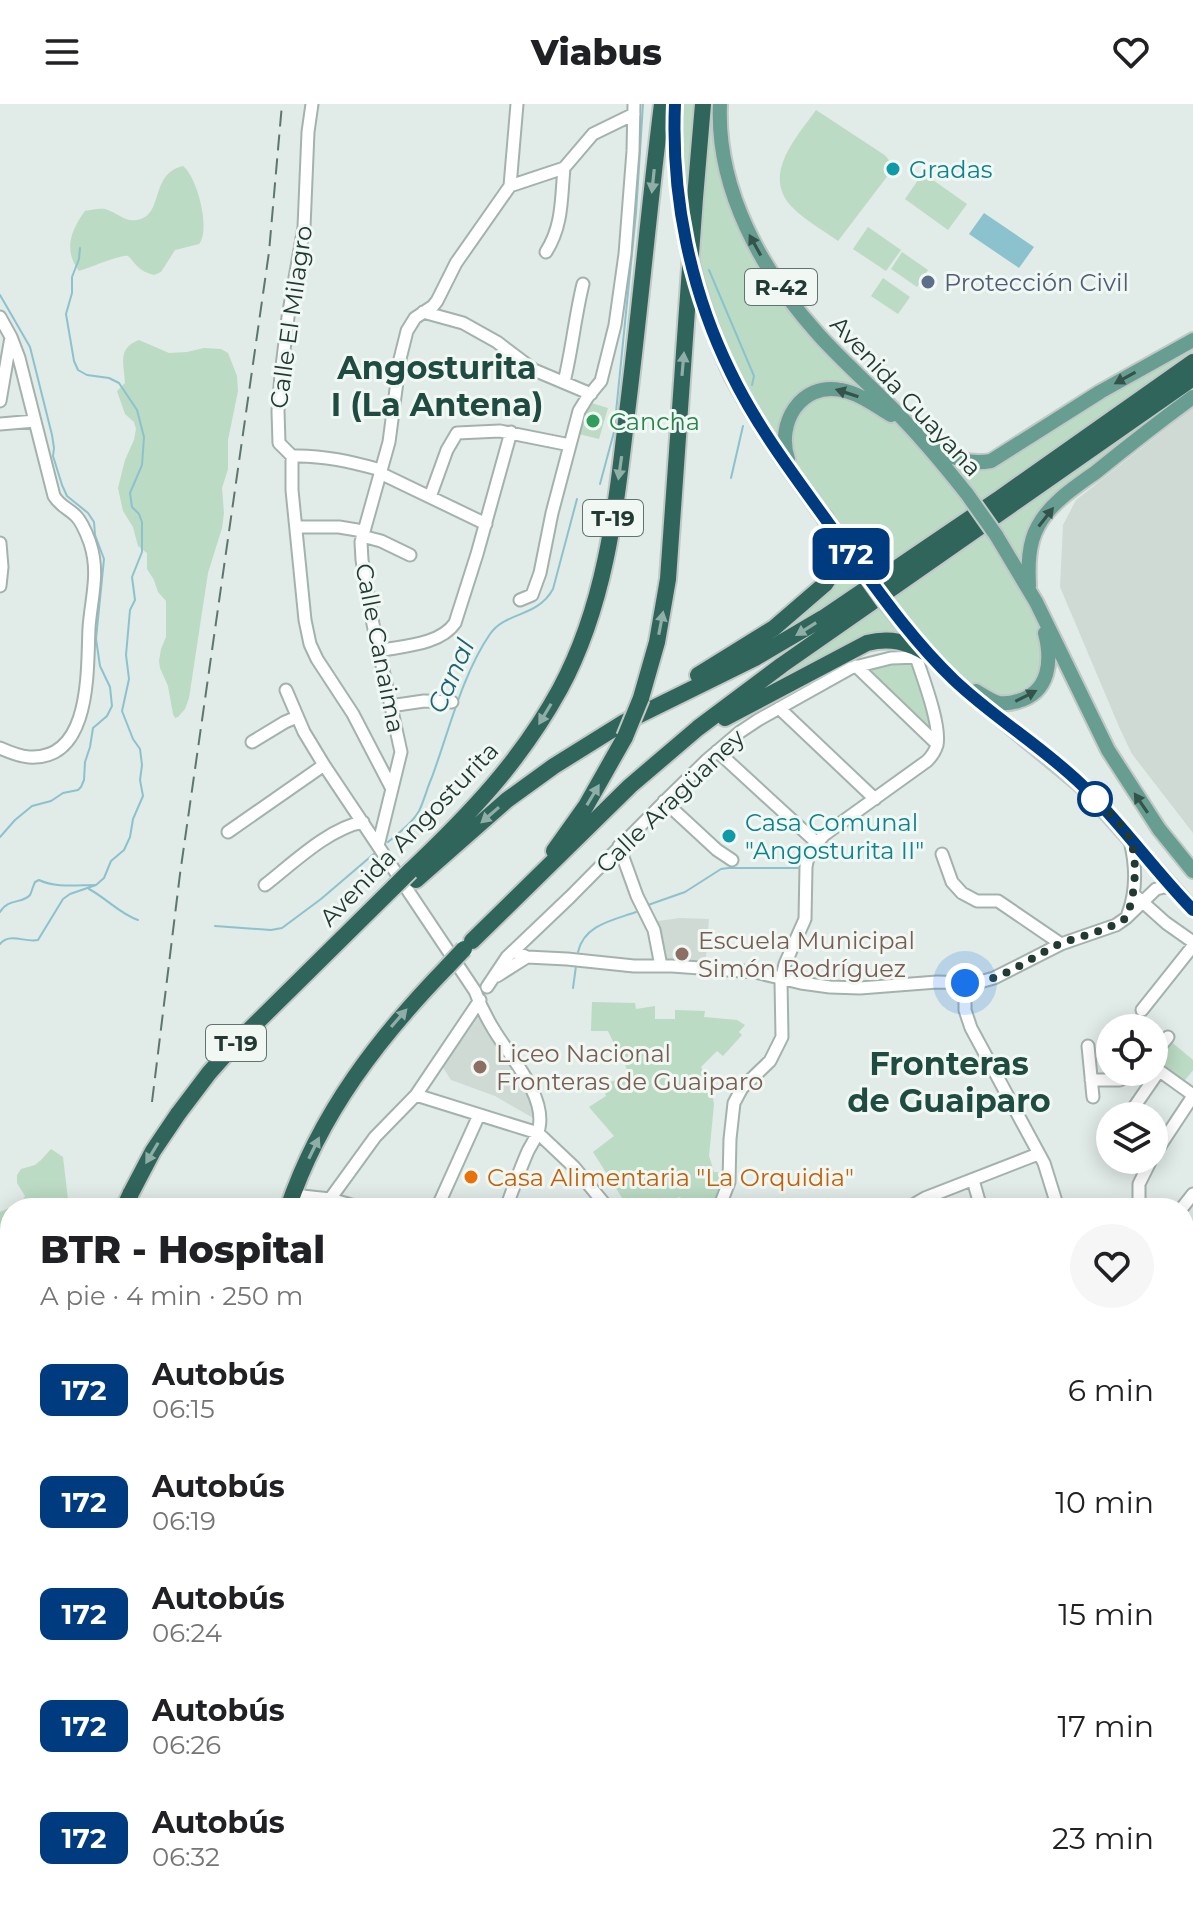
<!DOCTYPE html>
<html lang="es">
<meta charset="utf-8">
<style>
:root{--surface:#fff;--page:#f6f6f6;--text:#202124;--muted:#757577}
body{margin:0;font-family:Montserrat,sans-serif;background:var(--page);color:var(--text);height:100vh;display:flex;flex-direction:column;font-size:30px;white-space:nowrap}
*{box-sizing:border-box;margin:0}
p{font-size:26px;color:var(--muted)}
.icon{flex:none;width:44px;height:44px;fill:none;stroke:currentColor;stroke-width:2;stroke-linecap:round;stroke-linejoin:round}
.map{position:relative;flex:1;overflow:hidden}
.drawer{position:absolute;left:0px;top:1094px;width:1194px;height:712px;display:flex;flex-direction:column;background:var(--surface);border-radius:32px 32px 0 0;box-shadow:0 4px 20px #0003}
.drawer>*{flex:none}
.badge{padding:0 16px;border-radius:12px;font-size:28px;line-height:52px}
.buttons{position:absolute;left:1096px;top:910px;display:grid;gap:16px}
.buttons a{display:grid;place-items:center;width:72px;height:72px;border-radius:50%;background:var(--surface);box-shadow:0 4px 20px #0003;font-size:40px}
.you{position:absolute;width:40px;height:40px;margin:-20px;border:6px solid #fff;border-radius:50%;background:#1a73e8;box-shadow:0 0 0 12px #1a73e833}
.map>.badge{position:absolute;translate:-50% -50%;box-shadow:0 0 0 4px #fff}
.round{display:grid;place-items:center;flex:none;width:84px;height:84px;border-radius:42px;background:var(--page)}
.overview{display:flex;align-items:center;justify-content:space-between;height:136px;padding:0 40px}
h1{font-size:38px;font-weight:800;line-height:60px}
ul{padding:0;list-style:none}
li{display:flex;align-items:center;gap:24px;height:112px;padding:0 40px}
li div{flex:1}
li b{display:block;font-size:30px}
li em{font-style:normal}
li .badge{min-width:88px;font-weight:700;text-align:center}
header{display:flex;justify-content:space-between;align-items:center;height:104px;padding:0 40px;background:var(--surface);font-size:36px;font-weight:800}
.map>svg:first-child{display:block}
.built{fill:#cfdad5}
.green{fill:#bbdbc4}
.water{fill:#8cc2cd}
.lines{fill:none;stroke-linecap:round;stroke-linejoin:round}
.stream{stroke:#8cc2cd;stroke-width:2}
.minor-casing{stroke:#a4b2ae;stroke-width:15}
.major-casing{stroke:#c1c8c6;stroke-width:18}
.highway-casing{stroke:#c1c8c6;stroke-width:20}
.minor{stroke:#fff;stroke-width:11}
.major{stroke:#689e91;stroke-width:14}
.highway{stroke:#30655b;stroke-width:16}
.rail{stroke:#5d7670;stroke-width:2;stroke-dasharray:16 8;stroke-linecap:butt}
.major-bridge-casing{stroke:#c1c8c6;stroke-width:18;stroke-linecap:butt}
.highway-bridge-casing{stroke:#c1c8c6;stroke-width:20;stroke-linecap:butt}
.major-bridge{stroke:#689e91;stroke-width:14}
.highway-bridge{stroke:#30655b;stroke-width:16}
.oneway{fill:#90aea8}
.oneway2{fill:#34534b}
.line-casing{stroke:#fff;stroke-width:18}
.line{stroke:#003b80;stroke-width:12}
.walk{stroke:#223a34;stroke-width:8;stroke-dasharray:0 14.4}
.culture-dot{fill:#0f9aa8;stroke:#f1f8f4;stroke-width:3}
.service-dot{fill:#5c6f8a;stroke:#f1f8f4;stroke-width:3}
.leisure-dot{fill:#2e9e5b;stroke:#f1f8f4;stroke-width:3}
.stop-dot{fill:#fff;stroke:#003b80;stroke-width:4}
.education-dot{fill:#8d6e63;stroke:#f1f8f4;stroke-width:3}
.food-dot{fill:#e8710a;stroke:#f1f8f4;stroke-width:3}
.labels{text-anchor:middle;dominant-baseline:central;stroke-width:6;stroke-linejoin:round;paint-order:stroke}
.shield{fill:#f1f8f4;stroke:#60736e;stroke-width:2}
.shield-label{font-size:22px;font-weight:bold;fill:#223a34}
.culture-label{font-size:24px;fill:#0d838f;stroke:#f1f8f4;text-anchor:start}
.service-label{font-size:24px;fill:#4e5e75;stroke:#f1f8f4;text-anchor:start}
.street-label{font-size:24px;fill:#223a34;stroke:#f1f8f4}
.leisure-label{font-size:24px;fill:#27864d;stroke:#f1f8f4;text-anchor:start}
.education-label{font-size:24px;fill:#785e54;stroke:#f1f8f4;text-anchor:start}
.food-label{font-size:24px;fill:#c56008;stroke:#f1f8f4;text-anchor:start}
.water-label{font-size:26px;font-style:italic;fill:#206473;stroke:#f1f8f4}
.district-label{font-size:32px;font-weight:bold;fill:#1f4b41;stroke:#f1f8f4}
</style>
<header><svg class="icon" aria-label="menu" viewBox="0 0 24 24"><path d="M4 6h16M4 12h16M4 18h16"/></svg>Viabus<svg class="icon" aria-label="heart" viewBox="0 0 24 24"><path d="M12 20l-8-8c-3-5 5-10 8-4 3-6 11-1 8 4z"/></svg></header>
<div class="map">
<svg width="1193" height="1806" viewBox="0 0 1193 1806">
<rect width="100%" height="100%" fill="#e1ebe7"/>
<path class="built" d="M1193 303V729L1132 650 1120 625 1060 483 1063 421 1076 396Z
M680 814 709 815 705 864 661 862 650 818Z
M479 899 523 970 540 1018 495 992 451 976 438 956Z"/>
<path class="green" d="M675 0H720L730 77 785 190 928 341 983 358 1193 236V258L823 514 675 585 718 560 823 476 832 440 745 296 692 162Z
M816 6 883 50C890 55 893 62 889 70L838 137C823 126 806 117 793 104 760 72 797 33 816 6Z
M183 62C197 73 211 125 199 140L175 146 161 168 154 171C147 169 142 167 137 162 134 159 131 154 128 152 122 150 89 164 79 167 63 146 71 126 85 107 92 106 98 104 105 105 119 109 125 120 141 115 163 108 151 69 183 62Z
M923 69 967 100 948 126 905 95Z
M868 123 901 146 886 167 853 145Z
M902 148 928 166 917 183 891 165Z
M883 174 910 193 898 210 871 192Z
M139 236 169 249 187 248 204 244 221 245 228 249 237 272 238 287 228 336V365L222 384 224 409 222 424 208 469 189 594 185 605 178 613 175 614 173 610 168 582 160 564 159 557 161 545 166 533V497L158 488 154 476 147 465V449L138 442 133 423 123 407 118 384 125 356 134 336 136 325 134 318 125 310 117 287 125 279C124 260 117 244 139 236Z
M1193 274V293L1048 409 1028 461 1048 539 1046 572 1015 598 980 589 934 556 886 536 698 624Z
M588 298 608 304 599 335 579 330Z
M916 553 938 638 856 562Z
M592 898 635 899 636 905 655 902V915H675V906L705 907 704 913 737 916 745 921 739 928 742 931 723 952 717 947 701 963 711 984 714 1000 709 1052 714 1068 730 1069 720 1103 678 1093 676 1104H616L624 1097 593 1048 614 1032 589 1003 606 992 603 980 629 972 622 951 616 944 608 927H591Z
M1169 936 1193 956V966L1182 980 1154 958V955Z
M51 1045 63 1053 69 1104H10V1320L6 1343 0 1362V1108L22 1098 25 1092 17 1079V1071L21 1065 35 1061 41 1056Z
M1190 1334 1193 1341V1446L1186 1455 1184 1465V1336Z
M0 1376 3 1382 10 1383V1509L5 1506 0 1507Z
M81 1796H161L162 1806H81Z
M209 1796H281L283 1806H201Z"/>
<path class="water" d="M984 109 1034 143 1019 164 969 130Z
M341 1796H743L750 1806H344Z
M778 1796H994L988 1806H772Z"/>
<g class="lines">
<path class="stream" d="M709 166 754 272 752 281
M0 191 30 243 52 331 54 344 53 352 62 381 67 392 88 409 94 418 95 431 104 455 96 535 100 562 110 583 112 602 107 612 93 624 90 643 85 658 84 676 81 683 78 686 63 689 51 697 32 702 15 716 0 733
M731 374 743 322
M600 380 614 328 636 109 643 0
M388 738C399 729 412 719 419 707 424 697 427 684 432 673 449 627 462 571 490 530 506 507 537 514 553 485L577 395
M89 785C106 794 120 810 138 816
M648 801 685 788 721 765 728 764H798
M0 808C8 794 22 800 30 791 32 787 33 782 35 778L39 776C55 784 77 781 95 781
M215 822 271 826 282 824 321 795 376 748
M0 840C10 828 25 839 38 836L63 795 70 790 96 781 104 774 111 757 124 746 130 733 133 715 143 692 140 676 142 661 140 645 133 635 122 607 129 575 126 551 130 506 135 496 132 473 142 448V418L139 410 132 403 130 389 142 361 144 333 137 306 119 279 109 274 87 271 78 266 74 257 66 210 72 189V173L79 155 80 144
M578 848C584 821 613 816 636 808
M573 884 576 862"/>
<defs>
<path id="minor" d="M510 82 564 64 593 30 634 10
M546 148C563 121 561 95 564 64
M423 208 463 219 497 238 534 266 591 290
M0 213 11 233 19 254 54 392C60 402 68 404 76 412 83 419 87 431 90 439 100 469 91 495 89 524 87 565 92 657 29 653 19 652 9 648 0 644
M564 278C572 246 575 212 583 180
M0 297 11 233
M0 320 35 317
M292 352 279 339 278 307 281 271 288 213 304 123 308 28 312 0
M292 352V386L305 516 310 540 317 555 353 610 392 685
M292 352C323 351 352 358 381 366
M380 369 486 420
M430 393 447 346 457 329 500 327 570 341
M296 423H339L363 427
M362 432 381 437 410 451
M0 439 2 463 0 482
M520 496 532 491 540 469 552 409 579 307 587 294 601 277 615 221 625 150 633 47 634 0
M378 547C402 542 440 541 455 519L477 450 511 328
M856 562 937 640
M286 586 304 628 324 661 475 887C480 901 486 913 494 926 510 953 546 991 539 1024 537 1033 532 1039 528 1047 520 1065 513 1085 506 1104
M390 602 424 597 452 598
M779 604 875 695
M252 638 285 618 297 613
M717 647 816 738
M664 697 717 746 732 756
M228 728 324 661
M378 742 401 648 373 520 362 456 361 438 389 338 400 255 407 227 415 214 433 202 437 197 456 159 510 82 517 0
M619 742 637 792 654 826 661 862
M942 750 952 778 962 789 977 797H998L1061 840
M265 781C292 760 329 724 363 718
M1137 793 1166 819 1193 838
M1128 810C1137 786 1136 761 1130 737
M514 847 527 853 567 855 634 862H672L755 868 801 879 830 883 860 884 937 878 976 879 994 874 1061 840 1116 821 1126 814 1156 785 1165 783 1173 784
M497 872 527 853
M965 879V906L971 924 1044 1059 1058 1104
M487 883 507 853 570 793 670 692 707 656 740 628 758 616 851 564 891 554 920 553
M1142 906 1193 842
M1088 942 1093 993
M1154 950 1168 933
M1154 963 1193 991
M1091 976H1120L1131 968
M416 991 538 1029 574 1063 608 1104
M1128 1012 1159 967
M1154 1051 1193 992
M973 1076 981 1104
M293 1091 330 1095 362 1104
M330 1095 375 1033 416 991 480 896
M437 1104 479 1011
M719 1104 729 1078 730 1035 734 999 742 984 770 957 782 933 781 877 785 860 805 815 806 763 809 748 824 731 927 657C932 652 935 648 937 641 941 621 923 574 916 553
M908 1104 925 1094 1038 1050
M1139 1104V1080L1151 1056
M1182 1104 1193 1090
M1184 1170 1193 1182
M1184 1237 1193 1226
M1184 1293 1193 1299
M1184 1313 1193 1311
M1184 1558 1193 1559
M1184 1614 1193 1615"/>
<path id="major" d="M675 0C672 71 683 137 705 205 713 228 721 251 732 273 768 341 817 403 862 466
M720 0C716 85 762 168 818 230 842 257 870 281 895 307 921 333 944 361 967 390
M934 344C952 354 969 361 991 357L1100 288 1193 236
M788 355C776 320 800 278 841 286 859 289 876 302 891 311
M996 431 1036 498 1108 646 1159 725 1193 767
M1029 482C1028 462 1028 440 1038 422 1050 399 1075 383 1096 368 1128 342 1160 317 1193 293
M889 504 928 550 957 579 1084 684 1193 806
M976 587C983 591 991 597 999 599 1006 600 1012 599 1018 597 1050 588 1052 556 1045 529"/>
<path id="highway" d="M695 94 703 0
M698 571 774 524 825 480C842 458 835 437 825 413
M641 594 657 538 668 475 686 220
M725 614 867 539C890 533 908 538 928 550
M554 747 586 702 625 633
M410 767C470 710 520 658 560 585 606 500 616 403 627 309 640 206 649 103 662 0
M416 776 507 696 554 662 623 619 755 554 823 514 1000 394 1193 258
M472 837 630 682 698 624 782 561 1193 274
M178 1010 209 969 233 942 395 782
M124 1104 131 1089
M288 1104C320 1009 379 933 448 862
M33 1806 34 1796
M178 1806 180 1796"/>
</defs>
<use href="#minor" class="minor-casing"/>
<use href="#major" class="major-casing"/>
<use href="#highway" class="highway-casing"/>
<use href="#minor" class="minor"/>
<use href="#major" class="major"/>
<use href="#highway" class="highway"/>
<path class="rail" d="M152 998 180 770 269 148 282 0
M67 1806 68 1796"/>
<defs>
<path id="major-bridge" d="M967 390 996 431
M862 466 889 504"/>
<path id="highway-bridge" d="M686 220 695 94
M625 633 641 594
M395 782 410 767
M448 862 464 845
M131 1089 153 1047 178 1010"/>
</defs>
<use href="#major-bridge" class="major-bridge-casing"/>
<use href="#highway-bridge" class="highway-bridge-casing"/>
<use href="#major-bridge" class="major-bridge"/>
<use href="#highway-bridge" class="highway-bridge"/>
</g>
<defs><path id="oneway-solid" d="M-6-.8H1V-3.2L6.5 0L1 3.2V.8H-6Z" transform="scale(2)"/></defs>
<g class="oneway">
<use href="#oneway-solid" transform="translate(653 77) rotate(96)"/>
<use href="#oneway-solid" transform="translate(683 260) rotate(-85)"/>
<use href="#oneway-solid" transform="translate(620 364) rotate(98)"/>
<use href="#oneway-solid" transform="translate(661 519) rotate(-79)"/>
<use href="#oneway-solid" transform="translate(806 525) rotate(148)"/>
<use href="#oneway-solid" transform="translate(545 610) rotate(121)"/>
<use href="#oneway-solid" transform="translate(593 691) rotate(-59)"/>
<use href="#oneway-solid" transform="translate(490 711) rotate(139)"/>
<use href="#oneway-solid" transform="translate(399 914) rotate(-49)"/>
<use href="#oneway-solid" transform="translate(314 1044) rotate(-64)"/>
<use href="#oneway-solid" transform="translate(152 1049) rotate(121)"/>
</g>
<g class="oneway2">
<use href="#oneway-solid" transform="translate(755 141) rotate(-119)"/>
<use href="#oneway-solid" transform="translate(1125 274) rotate(151)"/>
<use href="#oneway-solid" transform="translate(847 289) rotate(-162)"/>
<use href="#oneway-solid" transform="translate(1046 413) rotate(-52)"/>
<use href="#oneway-solid" transform="translate(1026 592) rotate(-27)"/>
<use href="#oneway-solid" transform="translate(1141 699) rotate(-124)"/>
</g>
<g class="lines">
<defs>
<path id="line" d="M675 0C671 92 690 186 731 269 759 327 800 379 837 431 874 481 909 533 954 576 995 615 1045 644 1085 684 1123 722 1155 767 1193 806"/>
</defs>
<use href="#line" class="line-casing"/>
<use href="#line" class="line"/>
<path class="walk" d="M965 879C1000 880 1031 852 1062 839 1084 831 1107 827 1126 814 1135 794 1139 754 1129 733 1124 723 1104 703 1095 695"/>
</g>
<g class="culture-dot">
<circle cx="893" cy="65" r="8"/>
<circle cx="729" cy="732" r="8"/>
</g>
<circle class="service-dot" cx="928" cy="178" r="8"/>
<circle class="leisure-dot" cx="593" cy="317" r="8"/>
<circle class="stop-dot" cx="1095" cy="695" r="16"/>
<g class="education-dot">
<circle cx="682" cy="850" r="8"/>
<circle cx="480" cy="963" r="8"/>
</g>
<circle class="food-dot" cx="471" cy="1073" r="8"/>
<g class="labels">
<g class="shield">
<rect x="745" y="165" width="72" height="36" rx="6"/>
<rect x="583" y="396" width="60" height="36" rx="6"/>
<rect x="206" y="921" width="60" height="36" rx="6"/>
</g>
<g class="shield-label">
<text x="781" y="183">R-42</text>
<text x="613" y="414">T-19</text>
<text x="236" y="939">T-19</text>
</g>
<g class="culture-label">
<text x="909" y="65">Gradas</text>
<text x="745" y="718">Casa Comunal<tspan x="745" dy="28">"Angosturita II"</tspan></text>
</g>
<g class="service-label">
<text x="944" y="178">Protección Civil</text>
</g>
<g class="street-label">
<text transform="translate(291 213) rotate(-82)">Calle El Milagro</text>
<text transform="translate(906 292) rotate(47)">Avenida Guayana</text>
<text transform="translate(380 544) rotate(79)">Calle Canaima</text>
<text transform="translate(670 697) rotate(-44)">Calle Aragüaney</text>
<text transform="translate(409 730) rotate(-46)">Avenida Angosturita</text>
</g>
<g class="leisure-label">
<text x="609" y="317">Cancha</text>
</g>
<g class="education-label">
<text x="698" y="836">Escuela Municipal<tspan x="698" dy="28">Simón Rodríguez</tspan></text>
<text x="496" y="949">Liceo Nacional<tspan x="496" dy="28">Fronteras de Guaiparo</tspan></text>
</g>
<g class="food-label">
<text x="487" y="1073">Casa Alimentaria "La Orquidia"</text>
</g>
<g class="water-label">
<text transform="translate(451 572) rotate(-66)">Canal</text>
</g>
<g class="district-label">
<text x="437" y="263">Angosturita<tspan x="437" dy="37">I (La Antena)</tspan></text>
<text x="949" y="959">Fronteras<tspan x="949" dy="37">de Guaiparo</tspan></text>
</g>
</g>
</svg>
<div class="buttons">
<a><svg class="icon" aria-label="locate" viewBox="0 0 24 24"><circle cx="12" cy="12" r="6"/><path d="M12 2v4M12 18v4M2 12h4M18 12h4"/></svg></a>
<a><svg class="icon" aria-label="layers" viewBox="0 0 24 24"><path d="M12 4l9 5-9 5-9-5zM3 14l9 5 9-5"/></svg></a>
</div>
<div class="you" style="left:965px;top:879px"></div>
<b class="badge" style="left:851px;top:450px;background:#003b80;color:#fff">172</b>
<section class="drawer">
<div class="overview"><div><h1>BTR - Hospital</h1><p>A pie · 4 min · 250 m</p></div><a class="round"><svg class="icon" aria-label="heart" viewBox="0 0 24 24"><path d="M12 20l-8-8c-3-5 5-10 8-4 3-6 11-1 8 4z"/></svg></a></div>
<ul>
<li><span class="badge" style="background:#003b80;color:#fff">172</span><div><b>Autobús</b><p>06:15</p></div><em>6 min</em></li>
<li><span class="badge" style="background:#003b80;color:#fff">172</span><div><b>Autobús</b><p>06:19</p></div><em>10 min</em></li>
<li><span class="badge" style="background:#003b80;color:#fff">172</span><div><b>Autobús</b><p>06:24</p></div><em>15 min</em></li>
<li><span class="badge" style="background:#003b80;color:#fff">172</span><div><b>Autobús</b><p>06:26</p></div><em>17 min</em></li>
<li><span class="badge" style="background:#003b80;color:#fff">172</span><div><b>Autobús</b><p>06:32</p></div><em>23 min</em></li>
</ul>
</section>
</div>
